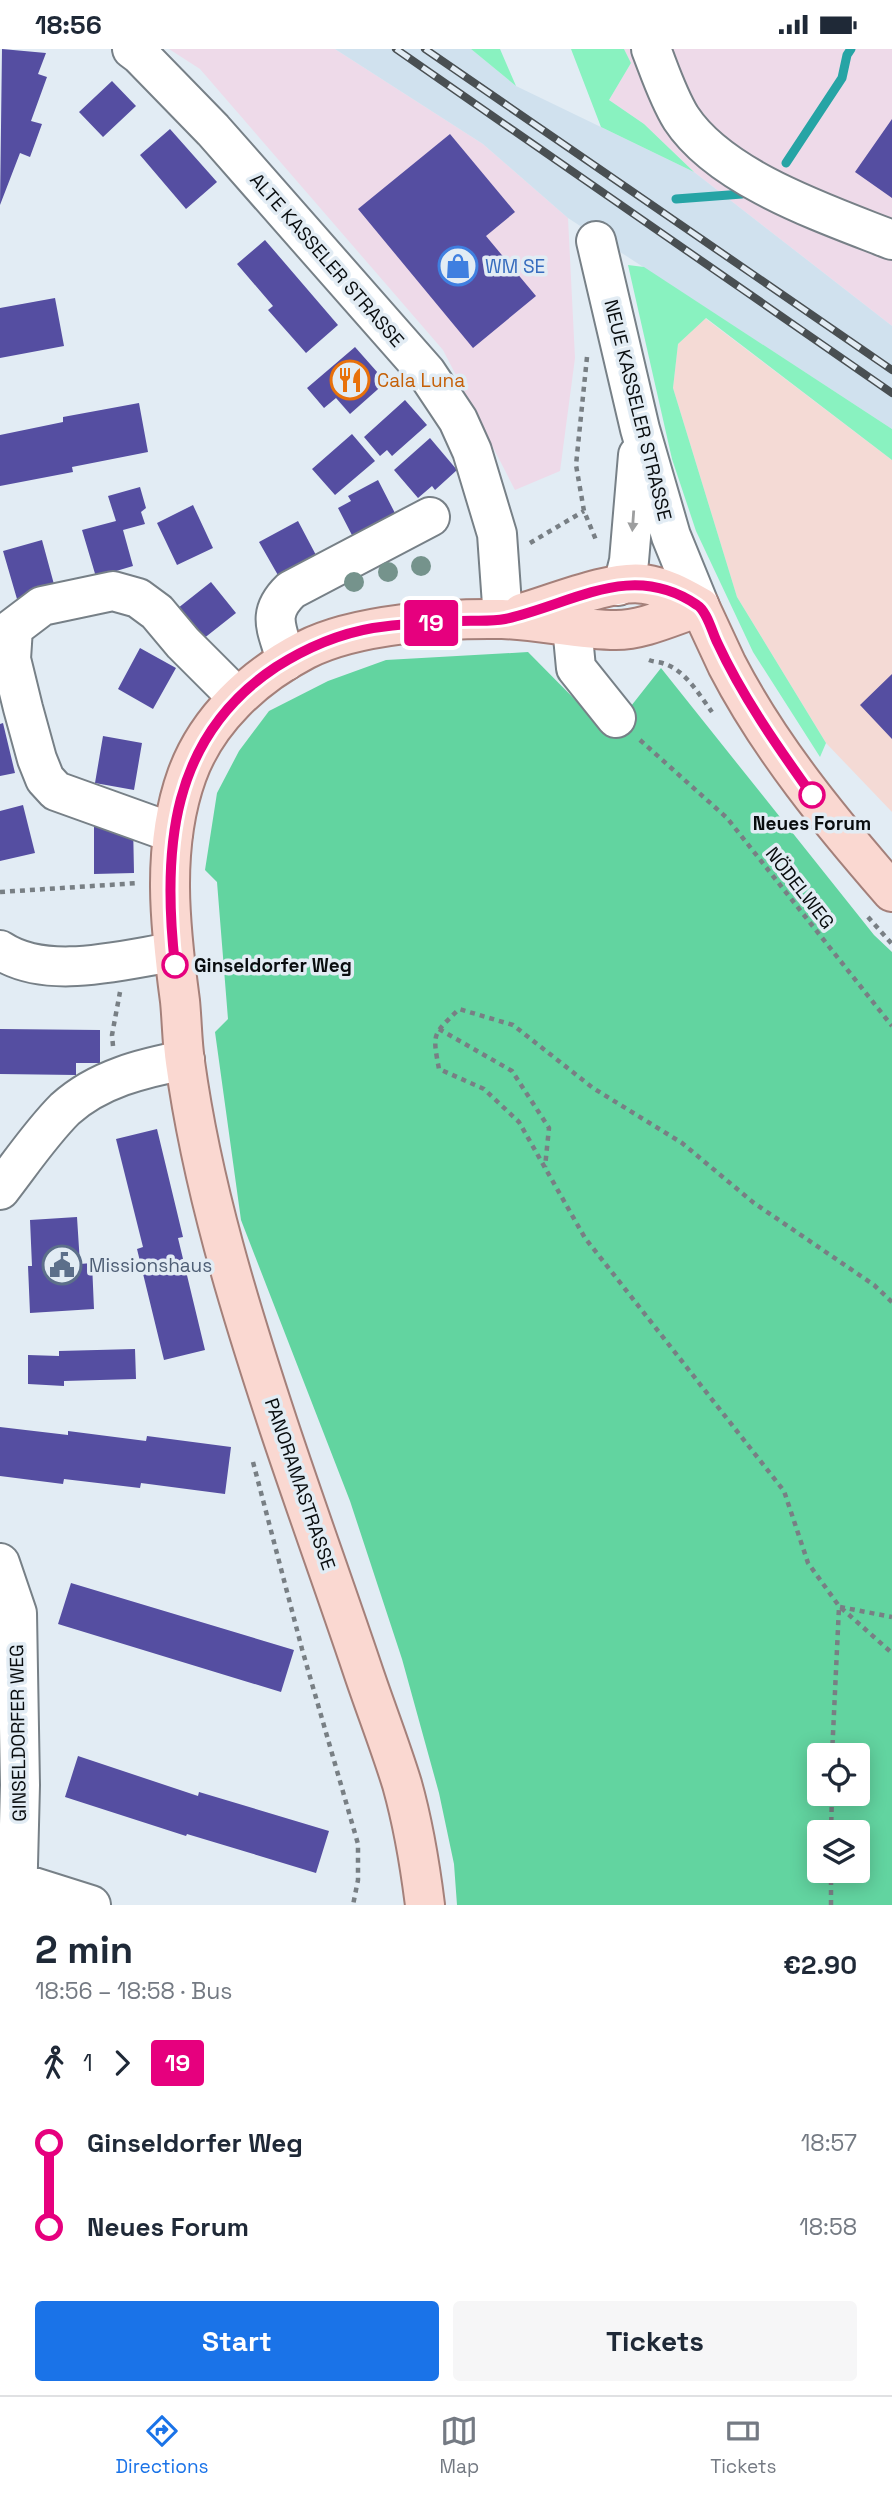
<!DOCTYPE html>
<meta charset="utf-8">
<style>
:root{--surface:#fff;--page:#f6f6f7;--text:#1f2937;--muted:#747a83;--line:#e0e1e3;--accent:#1a73e8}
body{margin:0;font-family:"Space Grotesk",sans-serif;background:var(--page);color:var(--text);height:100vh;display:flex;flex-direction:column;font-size:26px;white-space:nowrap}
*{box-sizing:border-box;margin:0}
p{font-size:23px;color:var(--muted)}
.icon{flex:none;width:38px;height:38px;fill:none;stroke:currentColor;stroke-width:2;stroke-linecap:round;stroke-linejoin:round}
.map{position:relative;height:1856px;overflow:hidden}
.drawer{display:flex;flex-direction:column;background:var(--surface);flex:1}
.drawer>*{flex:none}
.badge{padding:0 14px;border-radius:5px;font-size:24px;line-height:46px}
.controls{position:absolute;left:807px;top:1694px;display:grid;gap:14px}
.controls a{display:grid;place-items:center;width:63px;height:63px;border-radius:7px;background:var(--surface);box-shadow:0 4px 18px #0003;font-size:35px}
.map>.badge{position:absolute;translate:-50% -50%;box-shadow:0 0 0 4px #fff}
.legs{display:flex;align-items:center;gap:10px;height:77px;padding:0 35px;font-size:23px}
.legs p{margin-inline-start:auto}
.overview{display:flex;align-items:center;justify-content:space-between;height:119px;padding:0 35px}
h1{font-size:38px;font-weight:600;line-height:52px}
.button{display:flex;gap:14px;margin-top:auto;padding:14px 35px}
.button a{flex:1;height:80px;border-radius:7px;background:var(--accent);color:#fff;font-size:28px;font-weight:600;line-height:80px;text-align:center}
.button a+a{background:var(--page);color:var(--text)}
ul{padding:0 35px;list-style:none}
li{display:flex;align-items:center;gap:24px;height:84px;font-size:26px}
li i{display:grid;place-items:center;width:10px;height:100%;margin:0 9px;background:currentColor}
li i::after{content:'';width:18px;height:18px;margin:-9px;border:5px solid;border-radius:50%;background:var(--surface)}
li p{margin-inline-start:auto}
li:first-child i{background:linear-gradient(#0000 50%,currentColor 0)}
li:last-child i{background:linear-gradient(currentColor 50%,#0000 0)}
.status{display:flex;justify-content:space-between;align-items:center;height:49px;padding:0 35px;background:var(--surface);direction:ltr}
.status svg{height:19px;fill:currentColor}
.tabs{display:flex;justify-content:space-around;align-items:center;height:98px;border-top:2px solid var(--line);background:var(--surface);font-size:19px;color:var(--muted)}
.tabs a{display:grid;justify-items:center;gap:4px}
.tabs .current{color:var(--accent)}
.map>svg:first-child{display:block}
.commercial{fill:#eedae9}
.industrial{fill:#f4dad5}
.built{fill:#d0e1ee}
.green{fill:#89f2c0}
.forest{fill:#62d4a0;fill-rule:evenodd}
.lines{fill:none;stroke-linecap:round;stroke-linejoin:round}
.stream{stroke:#26a4a5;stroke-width:9}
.building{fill:#554ea1}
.minor-casing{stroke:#778087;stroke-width:42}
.major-casing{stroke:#a4807a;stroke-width:42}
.path{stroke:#787f84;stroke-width:4.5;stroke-dasharray:5 5;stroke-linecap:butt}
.minor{stroke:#fff;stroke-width:38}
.major{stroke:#fad8d1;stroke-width:38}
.rail-casing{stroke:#494f52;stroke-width:8}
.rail{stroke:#e2ecf4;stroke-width:5;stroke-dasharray:16;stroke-linecap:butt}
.tree{fill:#75938c}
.oneway{fill:#9d9e9f}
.line-1-casing{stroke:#fff;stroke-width:16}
.line-1{stroke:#e6007e;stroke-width:10}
.stop-1-dot{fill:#fff;stroke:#e6007e;stroke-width:3.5}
.labels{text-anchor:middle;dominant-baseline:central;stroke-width:7;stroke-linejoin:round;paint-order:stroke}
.street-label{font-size:19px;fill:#090d0f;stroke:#e2ecf4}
.shop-label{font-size:19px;fill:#366cbe;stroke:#e2ecf4;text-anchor:start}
.food-label{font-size:19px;fill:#c56008;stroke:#e2ecf4;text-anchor:start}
.stop-label{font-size:19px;font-weight:bold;fill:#090d0f;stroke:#e2ecf4}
.service-label{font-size:19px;fill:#4e5e75;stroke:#e2ecf4;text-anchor:start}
</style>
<div class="status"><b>18:56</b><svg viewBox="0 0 49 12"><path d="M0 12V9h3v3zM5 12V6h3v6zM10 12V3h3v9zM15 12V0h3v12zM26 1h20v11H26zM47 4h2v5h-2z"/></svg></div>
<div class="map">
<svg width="892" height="1856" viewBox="0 0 892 1856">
<rect width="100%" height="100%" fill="#e2ecf4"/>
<path class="commercial" d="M169 0H335L483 95 568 169 575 309 560 422 515 441 443 301 200 20Z
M624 0H892V277L694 123 644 75 609 51 631 14Z"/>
<path class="industrial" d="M705 269 892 411V763L826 694 737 548 673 339 678 295Z"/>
<path class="built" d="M335 0H471L516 37 694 123 892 277V380L568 169 483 95Z"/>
<path class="green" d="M471 0H500L516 37Z
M571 0H624L631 14 609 51 644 75 694 123 601 78Z
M628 216 644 218 892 380V411L706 269 678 295 673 339 737 548 826 694 820 708 753 603 696 482 672 410Z"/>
<path class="forest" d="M528 603 609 685 661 619 874 886 892 903V1856H457L454 1815 439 1744 402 1610 350 1452 241 1171 215 983 228 970 217 833 205 821 217 744 239 702 269 662 328 632 386 611ZM819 1706H858V1745H819ZM819 1783H858V1822H819Z"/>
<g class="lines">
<path class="stream" d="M786 114 842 29 847 6 851 0
M676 150 742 145"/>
</g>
<path class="building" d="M2 0 46 4 38 25 47 28 31 72 42 75 30 108 20 104 0 156Z
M112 32 136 57 103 88 79 63Z
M892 70V149L855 123Z
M170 80 217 133 186 160 140 106Z
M450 85 515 163 486 187 536 247 473 299 358 160Z
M265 191 338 276 306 304 268 261 273 257 237 215Z
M55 249 64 297 0 309V259Z
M355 298 386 333 350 365 336 349 324 359 307 339Z
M405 351 427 376 392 407 387 401 380 407 364 388Z
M139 354 148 403 72 418 73 423 0 437V386L63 373V368Z
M352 385 375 412 335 446 312 420Z
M430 389 457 421 435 441 432 437 418 449 394 421Z
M378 431 397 468 354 490 338 459 351 452 348 447Z
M140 438 146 459 141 463 145 475 123 481 133 517 96 528 82 481 116 472 108 447Z
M193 456 213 499 177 516 157 474Z
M298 472 317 508 279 528 259 493Z
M42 491 55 539 17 550 3 502Z
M211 533 236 564 198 594 173 563Z
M140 599 176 619 153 660 118 640Z
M892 625V690L860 656Z
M3 674 15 724 0 727V675Z
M103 687 142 694 134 741 95 734Z
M23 756 35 804 0 812V762Z
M133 774 134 824 94 825V775Z
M0 980 100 981V1014H76V1026L0 1025Z
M157 1080 183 1188 178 1189 205 1301 164 1311 137 1200 143 1198 116 1090Z
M77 1168 80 1215 92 1214 94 1260 30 1264 28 1217H32L30 1171Z
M135 1300 136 1330 64 1332V1337L28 1335V1306L59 1307V1302Z
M0 1378 68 1386V1382L146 1392 147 1387 231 1398 225 1445 141 1434 140 1439 64 1430 63 1435 0 1427Z
M71 1534 294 1601 281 1643 58 1575Z
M78 1707 198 1747 199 1743 329 1782 316 1824 187 1785 186 1787 65 1748Z"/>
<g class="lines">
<defs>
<path id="minor" d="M132 0 140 6 213 81 426 323 458 371 472 402 497 485 503 570
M651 0C660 23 668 48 681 69 721 130 826 165 892 191
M596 192 640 380 671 487 700 558
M618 537 625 528 629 512 638 406
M572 577 576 619 616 669
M286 612C278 580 265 566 291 541L430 468
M173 784 56 742 45 730 37 710 23 659 11 610 13 579 42 557 113 542 138 549 157 563 183 594 237 648
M0 901C47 932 121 911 173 903
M0 1141C21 1114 41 1084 65 1060 98 1030 143 1019 185 1011
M0 1514 17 1564 20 1736 17 1856
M18 1833 91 1856"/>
<path id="major" d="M700 558C709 577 718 597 727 616 770 699 831 773 892 843
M522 564C553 555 614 530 644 535 665 538 682 548 700 558
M425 1856C420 1816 413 1774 402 1735 390 1696 375 1658 362 1619 335 1539 306 1459 279 1378 240 1260 202 1137 185 1013 182 993 182 972 180 952 170 878 161 798 187 726 207 671 253 628 305 601 355 575 446 569 502 570 540 571 578 581 616 581 644 581 674 566 700 558"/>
</defs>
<use href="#minor" class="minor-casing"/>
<use href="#major" class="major-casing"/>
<path class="path" d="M587 308 576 416 584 462 596 491
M530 494 584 462
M649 611C654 613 660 613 665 615 686 622 700 647 712 663
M640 691 727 769 892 977
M0 843 139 834
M868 868 892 895
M439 980 512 1022 549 1079 545 1118
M113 997 112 986 120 943
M892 1253 874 1236 754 1154 682 1094 593 1039 513 976 459 960C433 986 432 983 439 1020L484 1040 519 1073 585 1189 784 1442 808 1514 839 1557 892 1604
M253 1413 302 1600 358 1795V1831L353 1856
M840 1558 892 1568
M832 1706 839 1558
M831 1783 832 1745
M831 1856V1822"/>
<use href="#minor" class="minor"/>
<use href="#major" class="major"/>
<defs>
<path id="rail" d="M396 0 892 344
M425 0 892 321"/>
</defs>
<use href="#rail" class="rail-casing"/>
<use href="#rail" class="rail"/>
</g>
<g class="tree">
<circle cx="421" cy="517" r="10"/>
<circle cx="388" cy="523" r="10"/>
<circle cx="354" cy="533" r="10"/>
</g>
<defs><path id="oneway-solid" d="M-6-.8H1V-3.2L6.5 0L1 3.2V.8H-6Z" transform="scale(1.75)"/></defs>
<use class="oneway" href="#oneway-solid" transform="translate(633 472) rotate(94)"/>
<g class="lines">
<defs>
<path id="line-1" d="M175 916C162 801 170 688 276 618 306 599 338 585 373 579 401 575 430 573 458 572 473 571 490 573 505 570 573 555 631 511 697 556 707 562 712 583 717 593 742 647 777 697 812 746"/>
</defs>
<use href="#line-1" class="line-1-casing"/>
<use href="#line-1" class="line-1"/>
</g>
<defs>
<symbol id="shop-ring" viewBox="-11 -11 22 22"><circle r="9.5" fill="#e2ecf4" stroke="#3f7fe0" stroke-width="1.5"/><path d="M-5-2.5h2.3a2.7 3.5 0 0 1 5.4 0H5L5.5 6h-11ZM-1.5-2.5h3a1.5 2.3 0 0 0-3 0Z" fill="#3f7fe0"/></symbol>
<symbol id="restaurant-ring" viewBox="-11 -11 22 22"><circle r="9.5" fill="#e2ecf4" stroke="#e8710a" stroke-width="1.5"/><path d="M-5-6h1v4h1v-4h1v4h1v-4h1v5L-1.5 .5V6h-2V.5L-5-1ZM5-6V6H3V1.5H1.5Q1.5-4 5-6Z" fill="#e8710a"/></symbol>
<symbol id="civic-ring" viewBox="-11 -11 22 22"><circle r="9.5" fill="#e2ecf4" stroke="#5c6f8a" stroke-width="1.5"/><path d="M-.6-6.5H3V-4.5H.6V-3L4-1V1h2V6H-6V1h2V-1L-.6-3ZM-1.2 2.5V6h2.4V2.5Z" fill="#5c6f8a"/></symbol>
</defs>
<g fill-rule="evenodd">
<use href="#shop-ring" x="436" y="195" width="44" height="44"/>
<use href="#restaurant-ring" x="328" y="309" width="44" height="44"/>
<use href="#civic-ring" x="40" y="1194" width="44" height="44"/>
</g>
<g class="stop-1-dot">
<circle cx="812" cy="746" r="12"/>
<circle cx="175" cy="916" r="12"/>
</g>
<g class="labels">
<g class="street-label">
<text transform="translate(327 211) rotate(49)">ALTE KASSELER STRASSE</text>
<text transform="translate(638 361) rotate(76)">NEUE KASSELER STRASSE</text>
<text transform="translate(800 839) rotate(52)">NÖDELWEG</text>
<text transform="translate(300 1435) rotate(71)">PANORAMASTRASSE</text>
<text transform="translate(18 1684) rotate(-91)">GINSELDORFER WEG</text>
</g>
<g class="shop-label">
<text x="485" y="217">WM SE</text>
</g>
<g class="food-label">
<text x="377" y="331">Cala Luna</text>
</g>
<g class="stop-label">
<text x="812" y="774">Neues Forum</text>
<text x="194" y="916" text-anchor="start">Ginseldorfer Weg</text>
</g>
<g class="service-label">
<text x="89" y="1216">Missionshaus</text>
</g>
</g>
</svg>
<div class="controls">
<a><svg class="icon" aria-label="locate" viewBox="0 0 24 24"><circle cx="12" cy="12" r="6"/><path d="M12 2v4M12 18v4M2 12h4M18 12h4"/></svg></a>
<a><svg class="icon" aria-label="layers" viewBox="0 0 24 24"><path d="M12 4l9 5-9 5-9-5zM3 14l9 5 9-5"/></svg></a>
</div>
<b class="badge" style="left:431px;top:574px;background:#e6007e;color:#fff">19</b>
</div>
<section class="drawer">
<div class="overview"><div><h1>2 min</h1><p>18:56 – 18:58 · Bus</p></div><b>€2.90</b></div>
<div class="legs"><svg class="icon" aria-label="walk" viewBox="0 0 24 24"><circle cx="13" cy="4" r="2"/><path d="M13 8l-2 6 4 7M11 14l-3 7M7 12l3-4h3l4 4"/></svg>1<svg class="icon" aria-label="forward" viewBox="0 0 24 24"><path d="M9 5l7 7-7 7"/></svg><b class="badge" style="background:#e6007e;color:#fff">19</b></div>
<ul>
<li><i style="color:#e6007e"></i><b>Ginseldorfer Weg</b><p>18:57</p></li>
<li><i style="color:#e6007e"></i><b>Neues Forum</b><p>18:58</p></li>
</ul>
<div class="button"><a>Start</a><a>Tickets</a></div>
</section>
<nav class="tabs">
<a class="current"><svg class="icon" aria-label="directions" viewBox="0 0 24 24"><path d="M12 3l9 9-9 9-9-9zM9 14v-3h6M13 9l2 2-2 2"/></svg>Directions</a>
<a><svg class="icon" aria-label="map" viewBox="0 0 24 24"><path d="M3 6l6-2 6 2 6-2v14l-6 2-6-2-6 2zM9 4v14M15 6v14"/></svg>Map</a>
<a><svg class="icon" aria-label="tickets" viewBox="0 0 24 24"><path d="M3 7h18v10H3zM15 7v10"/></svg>Tickets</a>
</nav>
